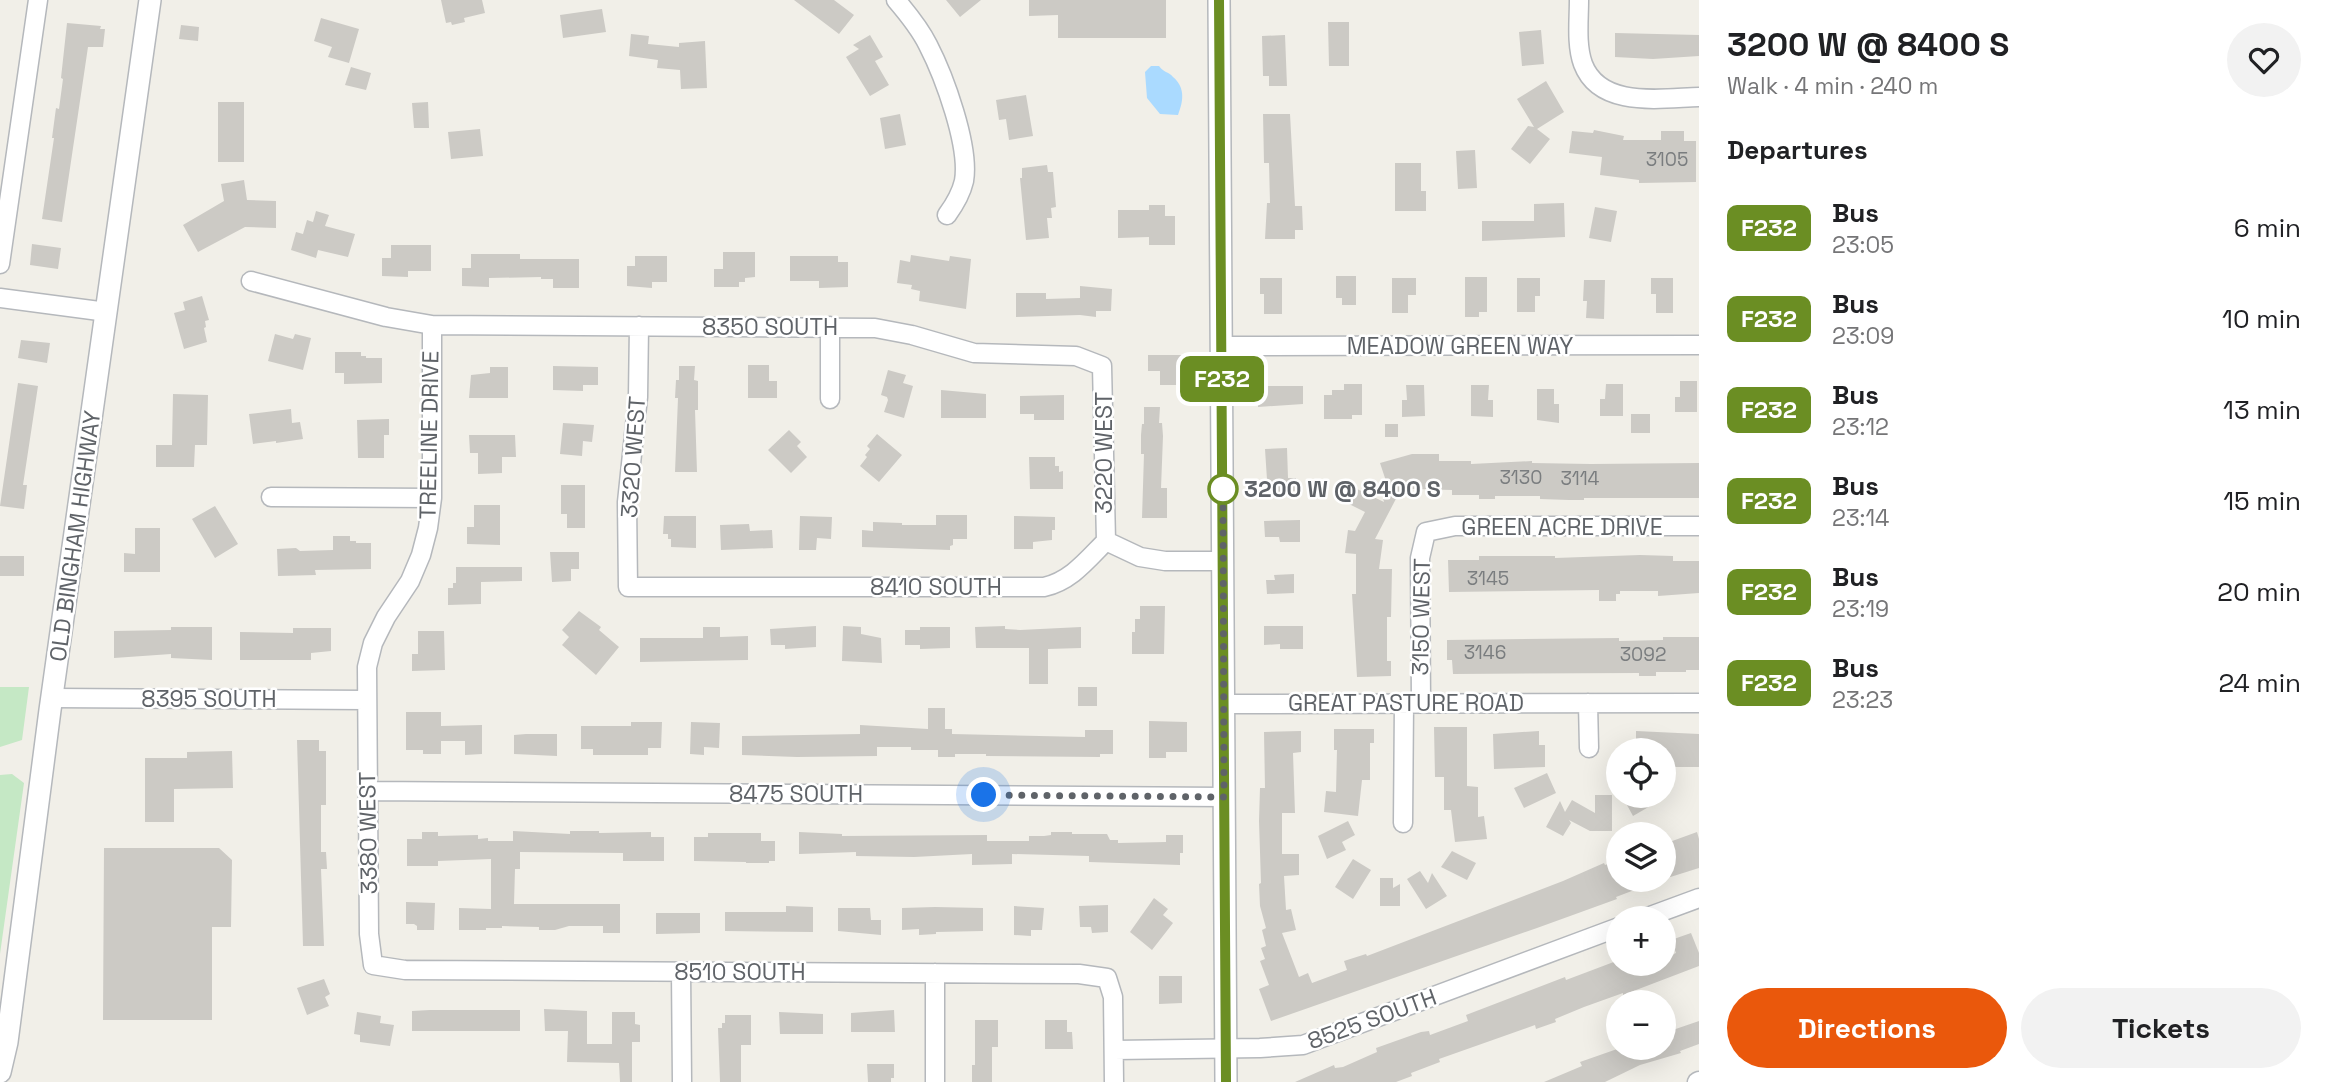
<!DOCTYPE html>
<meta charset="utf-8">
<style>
:root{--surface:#fff;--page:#f2f2f2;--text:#202124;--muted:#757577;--accent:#ea580c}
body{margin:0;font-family:"Space Grotesk",sans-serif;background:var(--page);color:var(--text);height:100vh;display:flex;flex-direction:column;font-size:26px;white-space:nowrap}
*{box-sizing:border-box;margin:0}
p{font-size:23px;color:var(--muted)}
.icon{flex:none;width:38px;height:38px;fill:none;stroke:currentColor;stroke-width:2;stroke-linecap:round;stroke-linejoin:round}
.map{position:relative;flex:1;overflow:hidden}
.sheet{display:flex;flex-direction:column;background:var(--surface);width:630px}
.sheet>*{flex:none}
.badge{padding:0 14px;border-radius:10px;font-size:24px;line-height:46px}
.buttons{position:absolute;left:1606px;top:738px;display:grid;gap:14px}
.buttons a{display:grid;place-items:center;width:70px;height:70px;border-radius:50%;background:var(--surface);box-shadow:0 7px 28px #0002;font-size:35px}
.you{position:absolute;width:35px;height:35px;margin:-18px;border:5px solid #fff;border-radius:50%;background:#1a73e8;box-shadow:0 0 0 10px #1a73e833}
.map>.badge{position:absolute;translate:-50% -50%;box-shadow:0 0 0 4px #fff}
h2{padding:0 28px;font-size:26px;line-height:63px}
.round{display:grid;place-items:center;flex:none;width:74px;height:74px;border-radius:37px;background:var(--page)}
.head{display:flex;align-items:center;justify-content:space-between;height:119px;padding:0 28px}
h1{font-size:33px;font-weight:700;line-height:52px}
.action{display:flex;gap:14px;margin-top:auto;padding:14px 28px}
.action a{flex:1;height:80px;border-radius:42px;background:var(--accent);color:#fff;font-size:28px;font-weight:700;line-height:80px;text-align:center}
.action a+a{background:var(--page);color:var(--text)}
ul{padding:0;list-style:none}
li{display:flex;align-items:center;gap:21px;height:91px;padding:0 28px}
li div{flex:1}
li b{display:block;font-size:26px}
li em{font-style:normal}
li .badge{min-width:77px;font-weight:700;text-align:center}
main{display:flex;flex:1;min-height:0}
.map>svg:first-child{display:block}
.green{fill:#c5e8c5}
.water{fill:#aadaff}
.building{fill:#cccac5}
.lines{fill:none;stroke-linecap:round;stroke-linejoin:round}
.minor-casing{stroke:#b5b8bc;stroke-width:21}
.tertiary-casing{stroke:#b5b8bc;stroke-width:24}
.minor{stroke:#fff;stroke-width:18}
.tertiary{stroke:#fff;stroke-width:21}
.line-casing{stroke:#fff;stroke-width:16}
.line{stroke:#6b8e23;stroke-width:10}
.walk{stroke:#5f6368;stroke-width:7;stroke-dasharray:0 12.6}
.stop-dot{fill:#fff;stroke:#6b8e23;stroke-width:3.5}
.labels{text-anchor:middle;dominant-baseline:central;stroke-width:5;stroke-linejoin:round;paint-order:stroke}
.number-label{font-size:19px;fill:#7a7d7f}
.street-label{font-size:23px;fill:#5f6368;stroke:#fff}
.stop-label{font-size:23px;font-weight:bold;fill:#5f6368;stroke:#fff;text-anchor:start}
</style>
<main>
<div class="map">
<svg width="1699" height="1082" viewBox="0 0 1699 1082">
<rect width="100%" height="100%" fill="#f1efe8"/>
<path class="green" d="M0 687H29L22 740 0 747Z
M12 774 24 783 0 954V775Z"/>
<path class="water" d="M1151 66H1159C1164 73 1168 71 1173 77 1186 88 1183 102 1178 115L1160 114 1147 98 1145 72Z"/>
<path class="building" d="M441 0H482L485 13 464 18 465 22 452 25 451 22 446 23Z
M794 0H834L854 15 839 34Z
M946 0H981L960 17Z
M1029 0H1166V38H1058V15L1029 16Z
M602 9 606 32 563 38 560 15Z
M321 18 359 29 349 63 328 57 332 47 314 41Z
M1328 22H1349V66H1329Z
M67 23 101 26 100 29H105L103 47H88L62 222 42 219 54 138H52L56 108 59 109 63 79 61 78Z
M181 25 199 27 198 41 179 39Z
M1541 30 1544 64 1522 66 1519 32Z
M1615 33 1699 35V56L1653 59 1615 57Z
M631 34 649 36 648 44 679 47V43L705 41 707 88 681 89 680 70 657 68 658 60 629 56Z
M870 35 883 57 875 61 889 85 870 96 846 57 859 49 853 45Z
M1285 35 1287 86H1269V76H1263L1262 36Z
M351 67 371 73 366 90 345 85Z
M1546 81 1564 112 1537 129 1550 139 1530 164 1511 149 1528 126 1534 127 1517 99Z
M1026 95 1033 136 1009 140 1006 119 999 120 996 100Z
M218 102H244V162H218Z
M428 102 429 128H414L412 103Z
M900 114 906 145 885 149 880 118Z
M1263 114H1290L1295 206H1302L1303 230H1295V239H1265L1267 203H1270L1269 163H1264Z
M480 129 483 156 451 159 448 132Z
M1594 130 1624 136 1623 140H1661V131H1684V141H1696V182L1639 183V180L1600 175 1602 157 1569 153 1572 131 1593 133Z
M1475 150 1477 188 1458 189 1456 151Z
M1395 163H1421V191H1426V211H1395Z
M1047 165 1048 172H1053L1056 207 1051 208 1052 218H1047L1049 238 1026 240 1020 178H1022V168Z
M244 180 247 200 276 201V228L245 227 198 252 183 225 224 201 221 184Z
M1564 203 1565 237 1482 241V221H1534V204Z
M1149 205H1165V216H1175V245H1149V237L1118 238V210H1149Z
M1595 207 1617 211 1611 242 1589 238Z
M316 211 329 215 325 226 355 234 348 257 318 250 316 258 291 250 296 232 303 234 307 220 313 222Z
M32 244 61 248 58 269 30 265Z
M391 245H431V271H408V277L382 276V258H391Z
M723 252H755V277L745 278V282H739V287H714V269H723Z
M471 254H520V259H579V288H553V279H541V277L489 278V287L462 286V268H471Z
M911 255 949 261 950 256 971 259 966 309 919 301 920 291 911 289 912 285 897 283 900 260 910 262Z
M635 256H667V282H652V288L627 286V266H635Z
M790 256H838V262H848V287L819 288V281H790Z
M1336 276H1356V305H1342V298H1336Z
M1465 277H1487V312H1479V317H1465Z
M1260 278H1282V314H1264V294H1260Z
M1392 278H1416V295H1408V313H1392Z
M1517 278H1540V296H1535V312H1517Z
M1651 278H1673V313H1656V294H1651Z
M1584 280H1605L1604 319 1586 318 1587 301H1583Z
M1080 286 1112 289 1111 311H1096V317L1080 315 1016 317V293H1046V299L1080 298Z
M202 296 209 320 205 321 206 327 204 328 207 342 184 349 174 313 185 310 183 302Z
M275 334 293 339 295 334 311 338 303 370 268 361Z
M21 340 50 343 47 363 18 358Z
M335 352H361V356H366V358H382V383L344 384V373H335Z
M1148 355H1182V385H1160V371H1148Z
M748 365H769V381H777V398H748Z
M553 366 598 367V385H583V391L553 390Z
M679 366H695L694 380 698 381V410H695L697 472H675L678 398H675L676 380H679Z
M490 367H508V398H469L471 375 490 373Z
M888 370 906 375 903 383 913 386 904 418 884 412 888 400 887 397 881 395Z
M1680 381H1697V412H1675V397H1680Z
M18 383 38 386 23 485H27L24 509 0 506Z
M1344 384H1362V415H1352V419H1324V395H1332V390H1344Z
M1606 384H1623V416H1600V399H1605Z
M1406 385H1424L1425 416 1402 417V400H1407Z
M1471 385H1489L1488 400H1493V417L1471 416Z
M1258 386H1303V404L1258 407Z
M1537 389H1554V404H1559V423L1537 420Z
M941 390 986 394V418H941Z
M173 394 208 395 207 445H195L194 467H156V445H172Z
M1064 395V420H1034V414H1020V396Z
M1144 407H1160L1159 423H1162L1163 436 1161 488H1167V518H1142L1144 454H1141V435L1142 424H1144Z
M291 409 292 423 300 422 303 439 276 443V441L253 444 249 414Z
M1631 414H1650V433H1631Z
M389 419V435H384V458H358L357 420Z
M563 423 594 425 592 442 583 441 582 456 560 454Z
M1385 424H1398V437H1385Z
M789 430 801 442 797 446 807 457 791 473 768 450Z
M877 434 902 455 879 482 860 466 867 457 865 455 870 449 867 446Z
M469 435H515L516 457H502V473L478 474V453H470Z
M1287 448 1288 478H1296V491L1287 492V495H1268L1265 449Z
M1412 454H1439V461H1471V464L1532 461V463L1591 464 1699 463V498H1584V500H1569L1540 499V496H1495V499H1479V495H1452V490L1413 489 1399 493 1375 539 1383 540 1379 569H1392L1391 617H1387V661H1391V676L1357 677 1352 594H1356V554L1345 553 1348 530 1355 531 1365 512 1349 504 1357 489 1384 502 1379 483 1386 481 1380 463Z
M1029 457H1055V466H1059V472L1063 471V489H1030Z
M561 485H585V528H567V514H561Z
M474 505H500V545L467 544V527H474Z
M215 506 238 544 215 558 192 519Z
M936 515H967V539H953V545L950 546V550L862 547V530L873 531V522L902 523V525H936Z
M664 516H696V548L671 547V539H668V534H663Z
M800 516 832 517 831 539 817 538 816 550H799Z
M1014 516 1055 517V530H1052V540L1033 542V549H1014Z
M1300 520V542H1280L1279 537H1265L1264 521Z
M749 524 750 531 772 530 773 548 721 550 720 525Z
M135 528H160V572H124V553L135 554Z
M333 536H350V541H356V543H371V569L315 570 316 575 278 576 277 549 296 548 300 551 333 550Z
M550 552H579V569H571V581L552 582Z
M1640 555 1673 556V561H1699V593L1658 596V591H1620V594H1616V601H1599V590L1449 592 1448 560H1479V556H1555V558Z
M0 556H24V576H0Z
M456 567H522V581L481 582V604L448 605V588H453V583H456Z
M1294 574V593L1267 594 1266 580H1275L1274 575Z
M1140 606H1165L1164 654H1132V632H1135V619H1140Z
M579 611 601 627 599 630 619 647 596 675 562 645 569 637 562 630Z
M816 626V647L785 649V645H771L770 629Z
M843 626 861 627V634L881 638 882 663 842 661Z
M1005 626V629L1020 630 1081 627V648L1048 649V684H1029V648H976L975 627Z
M1264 626H1303V649H1280V644L1264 645Z
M171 627H212V660L171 658V654L114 658V631L171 630Z
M703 627H720V637L748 636V660L640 662V638H703Z
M920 627H950V648L920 649V645H905V630H920Z
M293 628H331V651L311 653V660H240V632L293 633Z
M418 631H444L445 670 412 671V654H418Z
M1663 637H1699V670H1686V672H1656V676H1639V673L1453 674 1452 660H1447V640L1619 638V641L1663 640Z
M1078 687H1097V706H1078Z
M928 708H945V729H952V734L1085 737V730H1113V754H1100V757L986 756V754H955V757H938V750H911V747H877V756L797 757 742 755V736L860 734V725L928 729Z
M406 712H441V726L482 725V754L465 755V741H441V754H423V750H406Z
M1149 721 1187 722V752H1166V758H1149Z
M631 722H662L661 748H648V755H593V749H581V726H631Z
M691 722 720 723 719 748 704 747V755L690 754Z
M1434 727H1467V786L1478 787V817L1484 816 1487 839 1455 842 1451 810H1444V777H1435Z
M1334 729H1374V743H1370V780H1362L1358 816 1324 812 1326 791 1336 792 1337 750H1334Z
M1301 731V752L1293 753 1295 813H1282V854H1299V875L1284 876 1286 910 1291 909 1296 930 1282 933 1299 977 1308 973 1312 983 1347 970 1344 961 1366 954 1367 956 1563 881 1604 863 1605 865 1619 859V880L1658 881 1616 897 1617 899 1537 928 1271 1021 1259 989 1269 985 1260 961 1265 959 1261 948 1266 946 1262 930 1266 928 1260 906 1259 884 1261 883 1259 821 1260 788H1265L1264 732Z
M1539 731V745H1545V767L1494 769 1493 734Z
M1636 731 1699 734V767H1664V751H1636Z
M526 734H557V756L514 754V735Z
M297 740H319V751H326V805H321V852H326L327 869H321L324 946H303Z
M232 751 233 788 174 789V822H145V758H187V752Z
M1547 773 1556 793 1524 808 1514 788Z
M1595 795H1612V831H1590L1569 820 1571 823 1563 836 1546 827 1560 801 1565 812 1572 800 1595 813Z
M1622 796H1647L1652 805 1633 816Z
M1348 821 1355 835 1342 842 1346 850 1327 859 1318 836Z
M513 831 570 834V831H599V833L651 832V837H664V861H623V853L520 852V869H515L514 904H620V933H603V926H569L555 930H539V927L502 926V928H486V930H459V908L491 909V859L438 861V866H407V839H422V832H438V836L478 835V839L488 838V841H513Z
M799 832 842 834V836L987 835V841H1029V836H1044L1051 835V832H1072V834H1107L1110 840H1118V843L1166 842V835H1183V853H1180V865L1089 862V856L1012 854V864L972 865V854L914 857 856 856V852L799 854Z
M1697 832 1699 839V868L1664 879V844Z
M708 833H761V841H775V861H769V863H746V862L694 861V837H708Z
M104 848H219L232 860 231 927H212V1020H103Z
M1452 851 1476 863 1467 880 1441 867Z
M1353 859 1371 870 1353 899 1335 887Z
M1420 871 1428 883 1432 873 1447 896 1426 909 1407 879Z
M1380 878H1393V888L1400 884V906H1380Z
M1154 898 1168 909 1163 915 1173 923 1152 950 1130 932Z
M406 902 435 903 434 930H417V926L414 924H406Z
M1108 905V932L1092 933 1091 927H1080L1079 906Z
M786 906 813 907V932L725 931V912H786Z
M1014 906 1044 908 1042 930H1031V936L1014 935Z
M935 907 983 908V931L936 932V934L919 935V929L902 930V908Z
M838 908H870L871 920H881V935L838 931Z
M656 913H700V933L656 934Z
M1691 933 1699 953V966L1623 995V993L1584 1007 1555 1019 1556 1022 1536 1029 1535 1025 1439 1059 1440 1062 1411 1073 1412 1076 1396 1082H1295L1334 1065 1335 1068 1343 1067 1377 1052 1376 1048 1421 1032 1429 1031 1430 1035 1468 1021 1466 1015 1565 977 1566 980 1619 960V964H1664V958L1676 953 1671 940Z
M1159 976H1182V1003L1159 1004Z
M324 979 330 994 325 997 329 1006 307 1015 297 988Z
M544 1009 587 1011V1044H612V1012H635V1024L640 1025V1042H632V1082H620L619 1063 567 1062 568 1031H545Z
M430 1010H520V1031H412V1011Z
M894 1010 895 1032H851V1013Z
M357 1012 381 1016 380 1023 394 1025 390 1046 360 1042V1035L354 1034Z
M779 1012 823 1014V1034H780Z
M725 1015H751V1045H741V1082H720L718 1028H722V1023H725Z
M975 1020H998V1047H992V1082H972V1065H975Z
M1045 1020H1067V1032H1072L1073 1049H1045Z
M1699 1021V1044L1680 1051 1681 1053 1640 1065 1605 1082H1544L1582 1066 1580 1062 1620 1048H1664V1033Z
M867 1064H894V1078H891V1082H868Z"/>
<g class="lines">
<defs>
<path id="minor" d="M896 0C908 14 920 29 928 45 944 76 970 146 964 181 961 194 955 204 947 215
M1579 0C1579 20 1576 45 1583 64 1600 109 1662 98 1699 97
M0 264 38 0
M251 281 386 317 432 325 875 328 912 335 974 353 1076 356 1102 366 1106 541
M0 298 107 312
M432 325V498L428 528 421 555 410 581 386 617 373 643 367 667 369 934 373 965 405 970 1079 974 1107 978 1113 997 1114 1082
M639 326 638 397 627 502 628 587H1044C1071 581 1087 560 1106 541L1140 557 1165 561H1223
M1221 346 1699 345
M830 399V326
M271 497 432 498
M52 698 366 700
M1421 703 1420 558 1426 532 1455 526H1699
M1588 703 1589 748
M1224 704 1699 703
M368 791 1224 797
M1403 823 1404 703
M1642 919 1699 898
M681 971 682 1082
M1114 1050 1260 1048 1303 1045 1619 927
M935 1082V973
M1697 1082 1699 1081"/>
<path id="tertiary" d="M1219 0 1226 1082
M0 1072 7 1042 50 710 150 0"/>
</defs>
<use href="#minor" class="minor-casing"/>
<use href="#tertiary" class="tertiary-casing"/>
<use href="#minor" class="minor"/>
<use href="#tertiary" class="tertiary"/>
</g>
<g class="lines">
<defs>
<path id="line" d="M1219 0 1226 1082"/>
</defs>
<use href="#line" class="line-casing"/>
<use href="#line" class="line"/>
<path class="walk" d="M984 795 1224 797 1223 480V489"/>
</g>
<circle class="stop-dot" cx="1223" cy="489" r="14"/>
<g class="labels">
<g class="number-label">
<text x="1667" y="159">3105</text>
<text x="1521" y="477">3130</text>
<text x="1580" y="478">3114</text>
<text x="1488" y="578">3145</text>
<text x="1485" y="652">3146</text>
<text x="1643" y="654">3092</text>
</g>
<g class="street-label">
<text x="770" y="327">8350 SOUTH</text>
<text x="1460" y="346">MEADOW GREEN WAY</text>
<text transform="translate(429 435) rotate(-89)">TREELINE DRIVE</text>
<text transform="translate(1104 453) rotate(-90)">3220 WEST</text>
<text transform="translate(633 457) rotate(-86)">3320 WEST</text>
<text x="1562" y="527">GREEN ACRE DRIVE</text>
<text transform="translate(75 536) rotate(-82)">OLD BINGHAM HIGHWAY</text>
<text x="936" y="587">8410 SOUTH</text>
<text transform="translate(1421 617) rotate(-89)">3150 WEST</text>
<text x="209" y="699">8395 SOUTH</text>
<text x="1406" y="703">GREAT PASTURE ROAD</text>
<text x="796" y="794">8475 SOUTH</text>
<text transform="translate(368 833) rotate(-91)">3380 WEST</text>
<text x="740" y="972">8510 SOUTH</text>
<text transform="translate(1372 1019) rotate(-20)">8525 SOUTH</text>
</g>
<g class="stop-label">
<text x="1244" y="489">3200 W @ 8400 S</text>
</g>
</g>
</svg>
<div class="buttons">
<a><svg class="icon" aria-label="locate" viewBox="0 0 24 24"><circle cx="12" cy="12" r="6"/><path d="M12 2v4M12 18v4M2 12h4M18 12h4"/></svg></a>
<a><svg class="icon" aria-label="layers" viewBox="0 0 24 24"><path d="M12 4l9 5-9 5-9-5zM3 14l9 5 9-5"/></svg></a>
<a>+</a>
<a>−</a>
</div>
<div class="you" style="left:984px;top:795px"></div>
<b class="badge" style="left:1222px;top:379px;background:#6b8e23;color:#fff">F232</b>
</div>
<section class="sheet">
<div class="head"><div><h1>3200 W @ 8400 S</h1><p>Walk · 4 min · 240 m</p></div><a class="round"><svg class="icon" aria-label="heart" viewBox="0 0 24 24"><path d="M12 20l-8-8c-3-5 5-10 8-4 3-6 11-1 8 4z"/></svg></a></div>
<h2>Departures</h2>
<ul>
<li><span class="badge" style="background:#6b8e23;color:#fff">F232</span><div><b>Bus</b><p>23:05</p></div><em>6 min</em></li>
<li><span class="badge" style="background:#6b8e23;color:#fff">F232</span><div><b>Bus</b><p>23:09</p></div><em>10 min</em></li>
<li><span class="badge" style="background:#6b8e23;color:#fff">F232</span><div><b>Bus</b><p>23:12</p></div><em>13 min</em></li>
<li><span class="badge" style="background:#6b8e23;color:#fff">F232</span><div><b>Bus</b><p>23:14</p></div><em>15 min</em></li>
<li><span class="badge" style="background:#6b8e23;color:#fff">F232</span><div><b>Bus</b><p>23:19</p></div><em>20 min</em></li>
<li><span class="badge" style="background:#6b8e23;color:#fff">F232</span><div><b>Bus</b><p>23:23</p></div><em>24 min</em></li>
</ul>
<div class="action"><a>Directions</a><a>Tickets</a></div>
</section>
</main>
